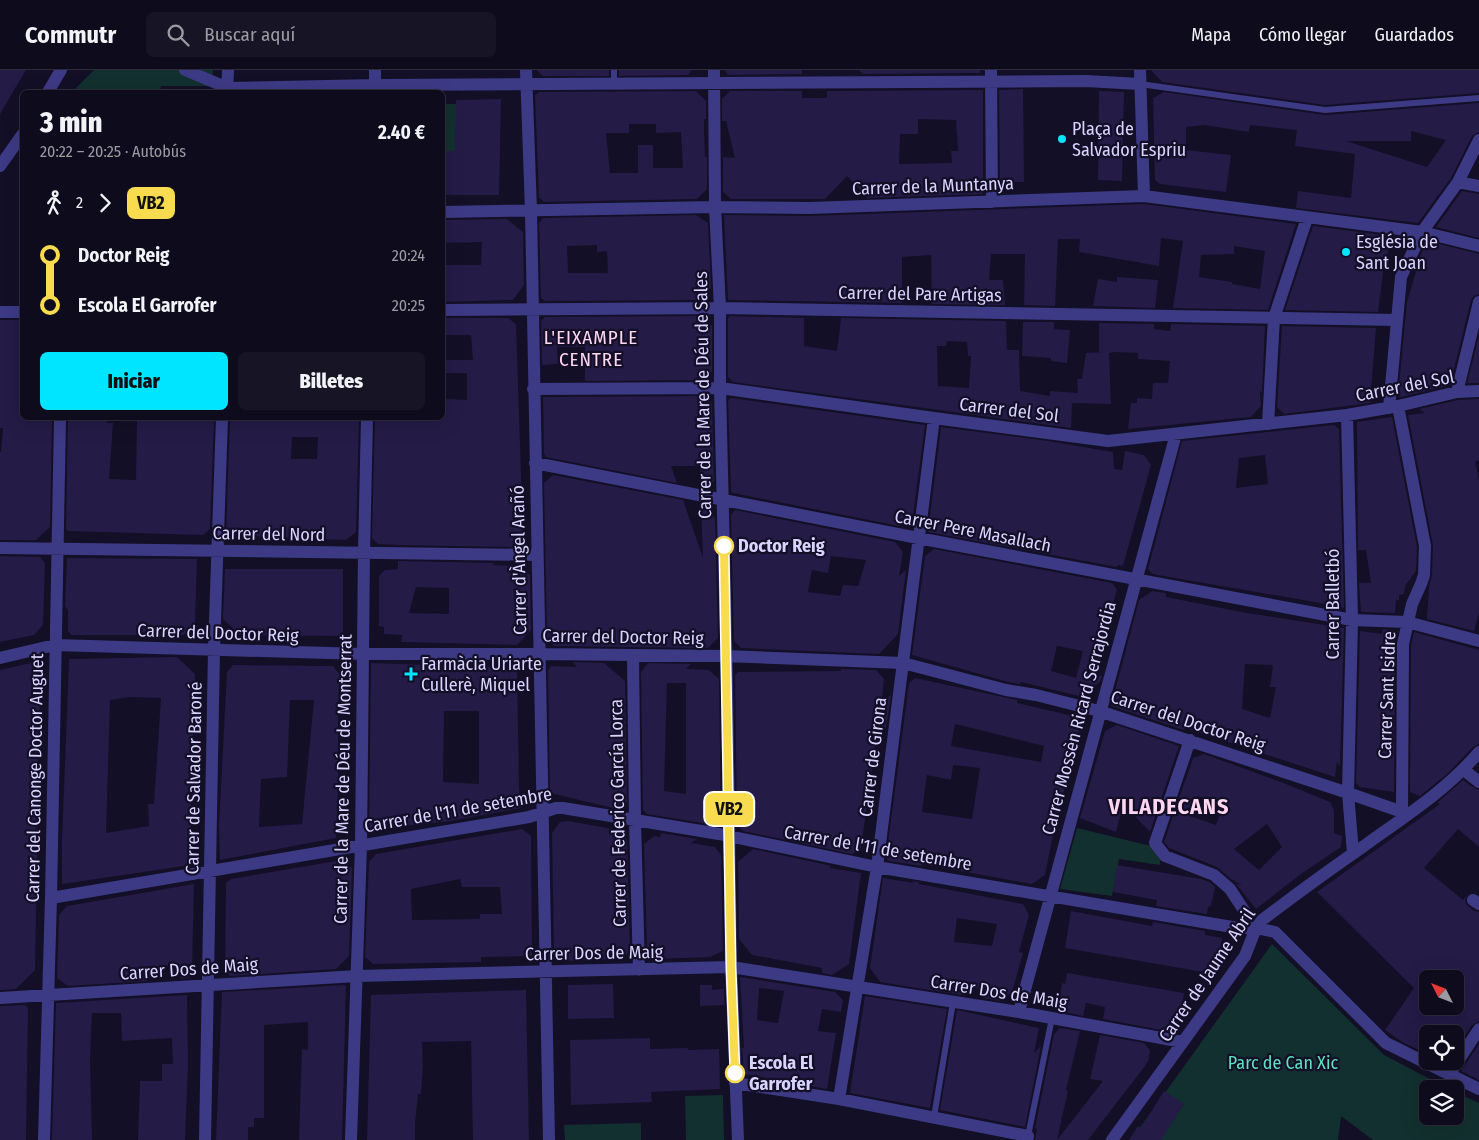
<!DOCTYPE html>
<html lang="es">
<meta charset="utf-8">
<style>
:root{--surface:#0e0b1c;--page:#171425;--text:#f1f3f6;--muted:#9b9ba3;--line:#2e2b3b;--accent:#00e5ff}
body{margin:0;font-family:"Fira Sans Condensed",sans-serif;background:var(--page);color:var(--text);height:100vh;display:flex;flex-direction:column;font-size:19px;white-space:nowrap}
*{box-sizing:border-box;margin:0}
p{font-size:16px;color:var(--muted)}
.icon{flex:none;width:28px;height:28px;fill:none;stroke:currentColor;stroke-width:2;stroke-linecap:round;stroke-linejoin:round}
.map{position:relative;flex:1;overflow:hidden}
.drawer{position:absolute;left:20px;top:20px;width:425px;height:330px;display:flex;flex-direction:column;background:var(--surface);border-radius:8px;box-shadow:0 5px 20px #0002,0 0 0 1px var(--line)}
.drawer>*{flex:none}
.badge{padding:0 10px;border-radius:8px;font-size:18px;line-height:32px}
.needle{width:32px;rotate:312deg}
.fabs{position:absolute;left:1419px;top:900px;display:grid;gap:10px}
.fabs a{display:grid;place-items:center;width:45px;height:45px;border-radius:8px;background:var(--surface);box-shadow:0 5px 20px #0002,0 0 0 1px var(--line);font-size:25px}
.map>.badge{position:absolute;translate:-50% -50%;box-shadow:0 0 0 2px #fff}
.legs{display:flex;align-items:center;gap:8px;height:55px;padding:0 20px;font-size:16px}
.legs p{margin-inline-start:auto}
.summary{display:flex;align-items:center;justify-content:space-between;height:85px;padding:0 20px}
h1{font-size:28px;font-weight:800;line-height:38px}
.action{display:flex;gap:10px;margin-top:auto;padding:10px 20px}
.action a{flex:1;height:58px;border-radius:8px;background:var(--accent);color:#111;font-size:20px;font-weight:800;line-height:58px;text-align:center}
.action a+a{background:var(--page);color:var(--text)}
ul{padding:0 20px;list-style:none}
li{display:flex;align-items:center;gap:18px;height:50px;font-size:19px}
li i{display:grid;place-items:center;width:8px;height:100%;margin:0 6px;background:currentColor}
li i::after{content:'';width:12px;height:12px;margin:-6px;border:4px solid;border-radius:50%;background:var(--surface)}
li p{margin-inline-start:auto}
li:first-child i{background:linear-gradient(#0000 50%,currentColor 0)}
li:last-child i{background:linear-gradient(currentColor 50%,#0000 0)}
header{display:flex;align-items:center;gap:30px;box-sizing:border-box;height:70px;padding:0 25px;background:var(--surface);border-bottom:1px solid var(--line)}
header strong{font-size:24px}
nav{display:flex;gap:28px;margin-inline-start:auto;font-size:18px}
.search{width:350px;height:45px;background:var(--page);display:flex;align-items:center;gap:12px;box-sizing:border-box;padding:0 18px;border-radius:8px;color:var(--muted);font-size:19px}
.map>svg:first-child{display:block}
.green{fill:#12302f}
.building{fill:#241b47;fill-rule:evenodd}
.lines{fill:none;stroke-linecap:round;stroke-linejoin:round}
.lane{stroke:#3d3a85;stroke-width:6}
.street{stroke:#3d3a85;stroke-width:12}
.line-1-casing{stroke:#fff;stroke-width:11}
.line-1{stroke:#f9db4f;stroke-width:8}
.poi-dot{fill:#00e5ff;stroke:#130f26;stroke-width:2}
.stop-1-dot{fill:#fff;stroke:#f9db4f;stroke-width:2.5}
.labels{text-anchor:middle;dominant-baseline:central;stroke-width:4.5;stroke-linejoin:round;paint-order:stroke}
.poi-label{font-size:18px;fill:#d9d4ff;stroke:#130f26;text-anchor:start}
.street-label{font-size:18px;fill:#d9d4ff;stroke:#130f26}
.stop-label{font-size:18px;font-weight:bold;fill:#d9d4ff;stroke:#130f26;text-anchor:start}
.park-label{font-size:18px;fill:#5fe0c0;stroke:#130f26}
.neighbourhood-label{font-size:19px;letter-spacing:1px;fill:#ffd6f0;stroke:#130f26}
.district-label{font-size:22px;font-weight:bold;letter-spacing:1px;fill:#ffd6f0;stroke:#130f26}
</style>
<header>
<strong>Commutr</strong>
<div class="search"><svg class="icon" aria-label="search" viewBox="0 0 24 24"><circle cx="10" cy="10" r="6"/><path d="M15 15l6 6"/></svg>Buscar aquí</div>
<nav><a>Mapa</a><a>Cómo llegar</a><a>Guardados</a></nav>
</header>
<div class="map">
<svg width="1479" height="1070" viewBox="0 0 1479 1070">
<rect width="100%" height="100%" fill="#130f26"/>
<path class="green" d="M94 0H213L211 16H161L160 22H72Z
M442 34H465L464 86H444Z
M1077 758 1151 776 1160 790V795L1119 789 1112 826 1060 819Z
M1272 874 1384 985 1449 1019H1428V1046H1455V1022L1479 1033V1070H1373L1341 1046 1338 1070H1131Z
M723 1025 724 1070H686L685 1026Z
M641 1053V1070H565L564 1055Z"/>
<path class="building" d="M0 0H26L0 44Z
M536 0H609V6H543Z
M619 0H692L688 5 619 6Z
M724 0H802V4L728 5Z
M859 0H980V3L863 4Z
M1151 0H1479V23L1325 35 1162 12Z
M1023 19 1024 112H1000L999 20Z
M983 20V124L868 128 847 106 825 129H731L723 122V87L735 88 726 51H722V29L730 21H802V28H827V21ZM918 49 956 50 958 81H951L952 93 899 94 900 64H918Z
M696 21 706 31V49H704V62L705 87H707V119L697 129 544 132 539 127 535 25 539 22ZM629 54H656V63L681 62 683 98H653V75H638V103H610L606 63H629Z
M1099 21 1124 22 1122 111 1098 110Z
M1164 22 1325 45 1479 33V62L1472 66 1451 108 1418 153 1296 138 1298 121 1351 128 1355 84 1295 76 1297 60 1250 55 1249 62 1204 55 1186 57V80L1231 85 1226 122 1160 114 1155 110 1153 28ZM1411 61 1446 70 1427 97 1346 71H1411Z
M501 29 499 125H442V81H455L456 30Z
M1462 121 1479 124V168L1436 157Z
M1144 134 1296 154 1268 240 1173 238 1183 171 1161 168 1159 196 1079 182 1080 169H1058L1055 236 1024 235 1025 184H991L989 210H1003L1005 235 932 234 931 185 902 187V233L728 230 724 145 810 146ZM1234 176 1265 181 1260 219 1232 214V212L1199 207 1201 185 1234 184Z
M696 145 708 153 711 218 700 230 545 231 541 228 539 153 543 148ZM597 175V182L607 181 608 203H568L567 176Z
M507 149 523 162 524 215 513 230 442 232V195H481L482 172 442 173V150Z
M1313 156 1390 166 1387 188H1385L1378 242 1285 240Z
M1427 171 1479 184V224L1474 226 1471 230 1450 315 1401 327 1398 326 1407 232 1421 184Z
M1117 207 1158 210 1155 238 1093 236 1098 209 1117 212Z
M702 246 712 256V302L704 310 585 311V277H557L558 294 542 295 541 251 545 247Z
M730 246 804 248V276L837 281 841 248 1006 251 1007 280H1019L1020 321 1050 326V321L1078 323 1077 309H1082L1086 283 1105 282H1099V253L1154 254V259L1170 261 1171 254 1265 256 1262 323 1260 321 1261 336 1251 347 1128 359 1131 333H1137V328L1152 329 1153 313H1168L1170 291 1138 289V283L1116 282 1109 283 1111 334 1072 333 1071 358 733 312 728 307V248ZM947 271 967 272 968 286H971L969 318 938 316 937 276H946Z
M442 248H508L516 254 523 465 511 477 399 475 378 474 372 468 375 348H442V329L467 330V303H442V290H473L471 265H442Z
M0 250H22V348H52L50 457 36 470H0V382H1L3 358H0Z
M1023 252H1054V259L1070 260 1067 293 1051 291V288L1022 286Z
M1282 256 1376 258 1370 333 1284 344 1277 337Z
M1479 266V313H1467Z
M705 326 712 333 714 412H701L700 396H671L677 413 546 387 544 384 543 327Z
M731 328 925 355 913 445 899 456 733 423 731 421 728 330Z
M1479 329V391H1475L1479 411V543L1474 561 1427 549 1429 517 1432 505 1433 475 1408 345 1425 343 1419 339 1458 330Z
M1392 347 1417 477 1416 501 1405 516 1404 524 1399 525V530H1396L1395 543 1361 542 1359 513H1371L1366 480H1358L1357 352Z
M68 348H107V353H113L109 409 136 410 137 348H214L210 459 203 465 68 461 66 459Z
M230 348H359L356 462 346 470 226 465ZM292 367H318L317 389H291Z
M1334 355 1339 359 1344 538 1309 531 1152 504 1148 499 1182 371ZM1265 385 1268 414 1236 418 1239 388Z
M941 357 1048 371 1113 382 1114 399 1122 400 1125 381 1144 385 1151 395 1123 496 1118 495 1117 497 928 462Z
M553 405 683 430 703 488 701 434H704L715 448 718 568 708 578 554 576 547 570 544 413Z
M735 440 895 472 903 482 899 506 906 500 898 564 879 584 741 578 734 571 731 445ZM831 486 866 490 858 516 843 515 840 526 808 522 812 500 828 503Z
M934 479 1112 513 1117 520 1105 562H1108L1096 605 1102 606 1100 612 1079 626 1021 612 1020 614 1008 612 912 585 925 486ZM1057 576 1083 581 1076 608 1051 601Z
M0 486 40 487 45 493 43 555 34 565 0 572Z
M67 488 197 489 195 555 184 565H71L68 561V541L65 536Z
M398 491 495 493 492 495 519 496 530 505 531 560 517 575 401 572 402 565 384 564V557L379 556V506L385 500 398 499ZM416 517 449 518V544L409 543Z
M225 499H343V566L240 565 223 549Z
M1152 521 1166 523V527L1247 543 1344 558 1340 696 1337 692 1335 707 1185 658 1184 660 1111 636 1139 530ZM1245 594 1273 595 1270 617H1276L1270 648 1242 639Z
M1383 559 1396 561 1395 574 1394 722 1360 717 1356 713 1360 561 1382 564Z
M1414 562 1479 580V674L1473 677 1448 703 1420 726 1410 722 1411 575Z
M177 587 195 604 191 736V795L62 814V771L69 589ZM130 627 161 628 154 734H148L149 756 106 763 110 630Z
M35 592 41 595 35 782H37L35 900 16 919 0 920V600Z
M573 592 604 593 625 611 627 733 613 738 550 723 548 600 551 596 577 597Z
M371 593 517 598 519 717 521 738 450 751 369 760ZM444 641H479V714L443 712Z
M648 593 691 594 686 599 709 600 719 609 721 751 715 755 647 744 643 740 641 602ZM667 613H686V724L664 721Z
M233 595 333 596 340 605 338 634V718L336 768 220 790 219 756 227 602ZM290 630H314L302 754 259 757 261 709 287 707Z
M841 599 876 600 884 609 882 632 891 625 886 658 878 657 861 778 852 784 743 761 737 755 735 605 738 602 841 601Z
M915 608 1017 630V633L1073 646 1080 656 1052 770 1045 805 1032 814 922 794V796L889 791 886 788 909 613ZM955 654 1044 676 1041 692 951 676ZM953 695 980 698 972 749 922 742 927 705 951 710Z
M1117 655 1179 676 1150 762 1123 734 1116 762 1080 748 1105 661Z
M1204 684 1281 712 1330 732 1334 740V763L1342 766 1341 777 1301 804 1256 839 1236 814 1242 815 1231 809 1217 797 1169 778 1164 772 1193 688ZM1197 726 1223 733 1216 755 1190 746ZM1267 754 1282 777 1259 800 1234 779Z
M1463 710 1474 718 1479 720V777L1458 759 1424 798 1463 830 1467 825 1465 830 1466 834 1474 841 1479 842V951L1472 955 1455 981V964H1428V984L1404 973 1385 960 1414 918 1317 822 1440 734 1437 733ZM1428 909H1455V936H1428Z
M568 751 618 760 627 769 630 881 622 889 564 891 554 881 552 763 560 752Z
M522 759 531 766 532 886 481 887V892L373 894 365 887 369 792 376 784ZM460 809 462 817H500L502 844H480V849L412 850 411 819Z
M661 763 697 769 691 773 715 777 721 785 723 881 710 887 655 889 647 881 644 774 654 766 660 767Z
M753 779 832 796 829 798 861 803 849 894 832 905 822 903V898L752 885 739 869 738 792Z
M342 790 352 798 349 886 336 899 230 906 225 901 226 813 231 809Z
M1117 795 1201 809 1210 812 1215 817 1211 836 1208 837 1207 844 1156 836 1157 830 1113 822Z
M883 808 914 813 912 811 919 812V814L1023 834 1029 845 1019 882 1023 883 1012 922 1000 931 983 928 985 920 963 916 961 925 880 912 870 898ZM957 848 997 854 992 876 954 872Z
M194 814 192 902 188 908 181 909 178 895 148 897V911L68 916 57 908 59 845 67 836Z
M1071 841 1152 856 1153 852 1205 861V865L1222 868 1215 904 1065 878Z
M1067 903 1184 923 1177 963 1103 949 1105 937 1086 933 1083 946 1060 941 1062 934 1059 933 1062 913 1065 914Z
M740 907 835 922 843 930 841 942 822 939 818 961 836 963 827 1019 744 1004 742 977 744 978ZM759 918 784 921 778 953 757 950Z
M613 914 614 948 568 949V915Z
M344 915 346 916 342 1070H299L302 979 308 980V952L264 955V1048H254V1057H248V1070H216L222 922Z
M700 915H712V920L724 919V935L700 936Z
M526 920 529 1070H473L471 971 422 972 423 996 421 1024H418L415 1054V1070H367L371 925Z
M187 925 188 994 185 1070H138L140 1011H162V994H173L172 968 122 971 121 943H92L90 990 92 1070H52L56 933Z
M865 926 947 939 930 1038 850 1023Z
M25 935 28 938 26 1070H0V936Z
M957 940 1039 958 1034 983 1041 976 1025 1057 940 1040Z
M1060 958 1080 961 1066 1020 1068 1021 1057 1070 1103 1011 1090 1009 1100 965 1144 973 1150 980 1149 989 1145 996 1088 1070H1035L1037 1059 1035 1058 1054 964Z
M650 968V979L688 978V980L719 979 720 1019 651 1022 652 1032 571 1035 570 970Z
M1479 974V1010L1461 1001Z
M1164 1021 1184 1034 1161 1070H1129L1138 1056 1141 1058Z"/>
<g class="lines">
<path class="lane" d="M614 0V14
M1140 14 1325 40 1479 28
M934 1047 953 932
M1028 1066 1052 948"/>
<path class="street" d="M185 0 228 18 375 15 1086 11 1140 14
M526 0 531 141 549 1070
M714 0 715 137 720 238V318L727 612 731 897 738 1070
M991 0 992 132
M1140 0 1144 126
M48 22 61 0
M227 22 228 0
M375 22V0
M0 96 22 65
M1458 112 1479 116
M442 142 715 137 810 138 1144 126 1422 162 1479 176
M442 240 720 238 1396 250
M0 242H22
M533 319 720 318 934 348 1108 371 1347 345 1398 336 1457 322 1479 321
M1457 322 1479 232
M1398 336 1425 476 1424 505 1421 514 1412 534 1403 574 1402 741
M1389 338 1401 207 1422 162 1458 112 1479 70
M1268 354 1274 248 1307 148
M535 393 918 468 1352 550 1407 552 1479 571
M0 478 537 485
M633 585 635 750 639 900
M0 588 55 575 362 584H539L726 586 903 593 1006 620 1036 625 1099 641 1348 723 1352 550 1347 345
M1190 670 1155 773 1165 786 1214 805 1230 819 1247 845
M1464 700 1479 712
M1353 783 1348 723 1408 744
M51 828 529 747 556 738H563L719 764 877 797 1238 858H1256L1275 862 1386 973 1479 1019
M1473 830 1479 834
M0 928 357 906 731 897 1019 942 1183 972
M1019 942 1176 364
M1449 1005 1479 959
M735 1013 839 1029 1028 1066 1027 1070
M839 1029 877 797 934 348
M44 1070 51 828 60 348
M205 1070 214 580 222 348
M351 1070 361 776 364 483 367 348
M1112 1070 1245 886 1256 858 1262 850C1295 825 1329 800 1364 776 1404 747 1447 720 1479 682"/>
</g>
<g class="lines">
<defs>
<path id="line-1" d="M724 476 731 897 735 1003"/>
</defs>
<use href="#line-1" class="line-1-casing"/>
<use href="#line-1" class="line-1"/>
</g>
<g class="poi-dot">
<circle cx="1062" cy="69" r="5"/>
<circle cx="1346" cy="182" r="5"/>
<path d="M408.5 596.5h5v5h5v5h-5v5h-5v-5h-5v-5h5z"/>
</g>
<g class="stop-1-dot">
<circle cx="724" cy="476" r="9"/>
<circle cx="735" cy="1003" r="9"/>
</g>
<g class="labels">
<g class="poi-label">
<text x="1072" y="59">Plaça de<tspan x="1072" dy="21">Salvador Espriu</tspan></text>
<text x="1356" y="172">Església de<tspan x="1356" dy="21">Sant Joan</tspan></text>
<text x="421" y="594">Farmàcia Uriarte<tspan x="421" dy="21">Cullerè, Miquel</tspan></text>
</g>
<g class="street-label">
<text transform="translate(933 116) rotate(-2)">Carrer de la Muntanya</text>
<text transform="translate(920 224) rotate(1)">Carrer del Pare Artigas</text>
<text transform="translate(1405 316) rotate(-11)">Carrer del Sol</text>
<text transform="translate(703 325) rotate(-91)">Carrer de la Mare de Déu de Sales</text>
<text transform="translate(1009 340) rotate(7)">Carrer del Sol</text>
<text transform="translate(973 461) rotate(11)">Carrer Pere Masallach</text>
<text transform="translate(269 464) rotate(1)">Carrer del Nord</text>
<text transform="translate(519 490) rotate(-91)">Carrer d'Àngel Arañó</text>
<text transform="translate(1333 534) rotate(-90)">Carrer Balletbó</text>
<text transform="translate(218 563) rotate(2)">Carrer del Doctor Reig</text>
<text transform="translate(623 567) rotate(1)">Carrer del Doctor Reig</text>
<text transform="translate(1387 625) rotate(-88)">Carrer Sant Isidre</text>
<text transform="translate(1079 648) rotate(-75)">Carrer Mossèn Ricard Serrajordia</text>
<text transform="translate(1188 651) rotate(18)">Carrer del Doctor Reig</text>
<text transform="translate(873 687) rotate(-83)">Carrer de Girona</text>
<text transform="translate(35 708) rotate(-89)">Carrer del Canonge Doctor Auguet</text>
<text transform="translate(194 708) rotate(-89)">Carrer de Salvador Baroné</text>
<text transform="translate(343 709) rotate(-89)">Carrer de la Mare de Déu de Montserrat</text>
<text transform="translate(458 740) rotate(-10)">Carrer de l'11 de setembre</text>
<text transform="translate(618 743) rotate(-91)">Carrer de Federico García Lorca</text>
<text transform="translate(878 778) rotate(10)">Carrer de l'11 de setembre</text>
<text transform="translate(594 883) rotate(-1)">Carrer Dos de Maig</text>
<text transform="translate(189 899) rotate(-4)">Carrer Dos de Maig</text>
<text transform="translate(1207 905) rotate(-56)">Carrer de Jaume Abril</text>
<text transform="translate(999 922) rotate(9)">Carrer Dos de Maig</text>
</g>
<g class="stop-label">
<text x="738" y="476">Doctor Reig</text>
<text x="749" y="993">Escola El<tspan x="749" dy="21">Garrofer</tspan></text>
</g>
<g class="park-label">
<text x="1283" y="993">Parc de Can Xic</text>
</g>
<g class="neighbourhood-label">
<text x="591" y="267">L'EIXAMPLE<tspan x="591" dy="22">CENTRE</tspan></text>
</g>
<g class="district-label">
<text x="1169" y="736">VILADECANS</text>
</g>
</g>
</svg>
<div class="fabs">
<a><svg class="needle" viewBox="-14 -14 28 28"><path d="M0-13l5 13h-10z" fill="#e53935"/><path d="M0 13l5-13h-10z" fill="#9b9ba3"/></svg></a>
<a><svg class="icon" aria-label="locate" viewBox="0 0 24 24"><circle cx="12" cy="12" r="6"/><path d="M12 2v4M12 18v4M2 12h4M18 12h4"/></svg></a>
<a><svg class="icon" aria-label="layers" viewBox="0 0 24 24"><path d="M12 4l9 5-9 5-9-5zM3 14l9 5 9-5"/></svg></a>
</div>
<b class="badge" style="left:729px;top:739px;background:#f9db4f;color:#111">VB2</b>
<section class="drawer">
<div class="summary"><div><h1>3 min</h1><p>20:22 – 20:25 · Autobús</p></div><b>2.40 €</b></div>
<div class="legs"><svg class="icon" aria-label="walk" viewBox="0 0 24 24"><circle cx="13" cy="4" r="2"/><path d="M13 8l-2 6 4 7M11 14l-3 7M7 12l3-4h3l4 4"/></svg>2<svg class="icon" aria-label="forward" viewBox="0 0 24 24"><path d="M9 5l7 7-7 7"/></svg><b class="badge" style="background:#f9db4f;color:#111">VB2</b></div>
<ul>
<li><i style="color:#f9db4f"></i><b>Doctor Reig</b><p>20:24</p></li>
<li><i style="color:#f9db4f"></i><b>Escola El Garrofer</b><p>20:25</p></li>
</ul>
<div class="action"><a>Iniciar</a><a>Billetes</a></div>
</section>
</div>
